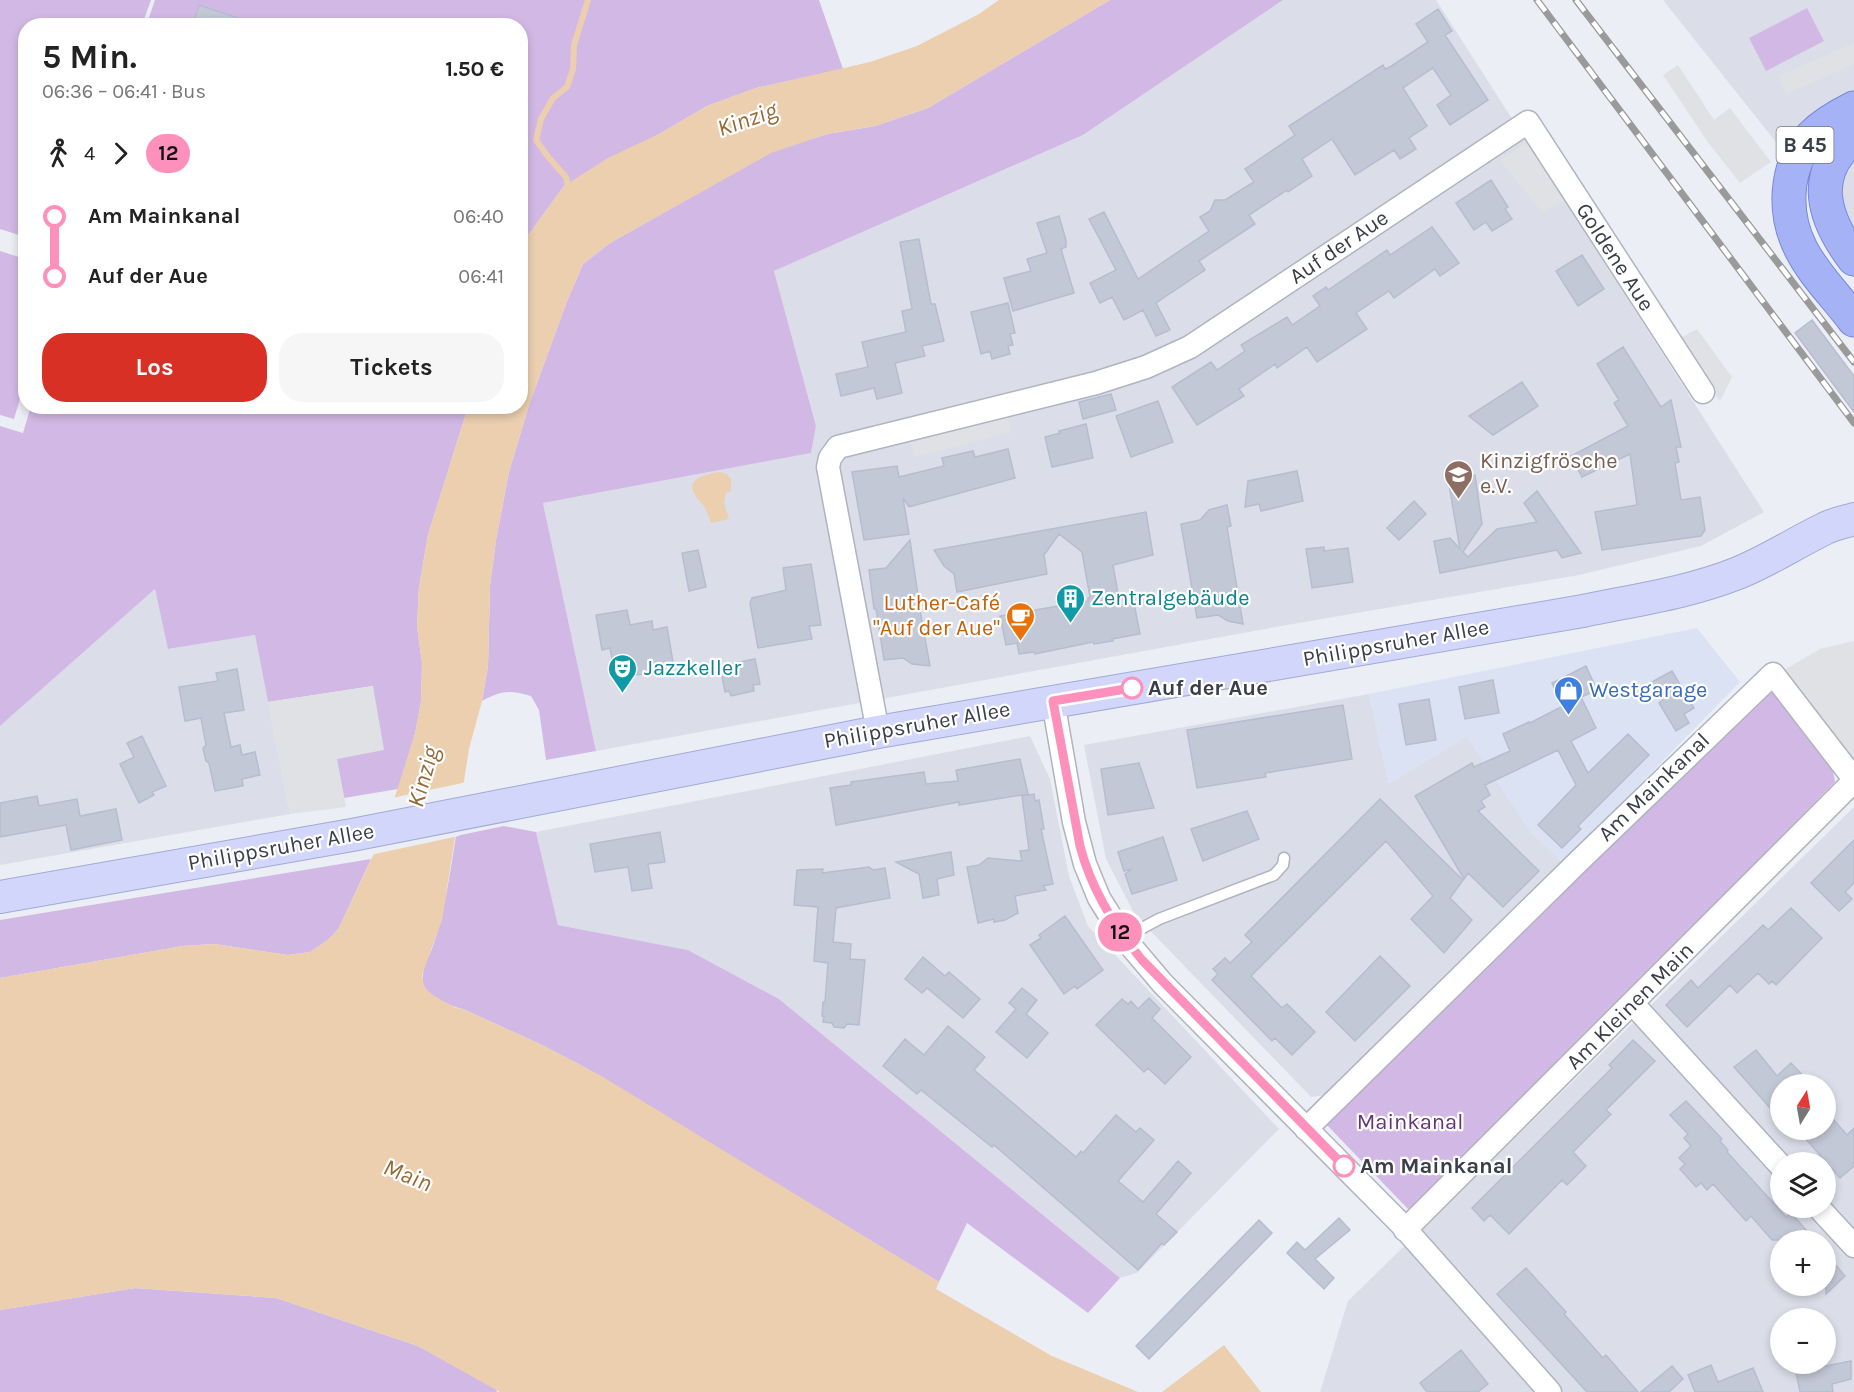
<!DOCTYPE html>
<html lang="de">
<meta charset="utf-8">
<style>
:root{--surface:#fff;--page:#f6f6f6;--text:#222;--muted:#767676;--accent:#d93025}
body{margin:0;font-family:Karla,sans-serif;background:var(--page);color:var(--text);height:100vh;display:flex;flex-direction:column;font-size:22px;white-space:nowrap}
*{box-sizing:border-box;margin:0}
p{font-size:20px;color:var(--muted)}
.icon{flex:none;width:33px;height:33px;fill:none;stroke:currentColor;stroke-width:2;stroke-linecap:round;stroke-linejoin:round}
.map{position:relative;flex:1;overflow:hidden}
.drawer{position:absolute;left:18px;top:18px;width:510px;height:396px;display:flex;flex-direction:column;background:var(--surface);border-radius:24px;box-shadow:0 3px 9px #0003}
.drawer>*{flex:none}
.badge{padding:0 12px;border-radius:20px;font-size:21px;line-height:39px}
.needle{width:39px;rotate:11deg}
.buttons{position:absolute;left:1770px;top:1074px;display:grid;gap:12px}
.buttons a{display:grid;place-items:center;width:66px;height:66px;border-radius:50%;background:var(--surface);box-shadow:0 3px 9px #0003;font-size:30px}
.map>.badge{position:absolute;translate:-50% -50%;box-shadow:0 0 0 3px #fff}
.legs{display:flex;align-items:center;gap:9px;height:66px;padding:0 24px;font-size:20px}
.legs p{margin-inline-start:auto}
.headline{display:flex;align-items:center;justify-content:space-between;height:102px;padding:0 24px}
h1{font-size:33px;font-weight:700;line-height:45px}
.action{display:flex;gap:12px;margin-top:auto;padding:12px 24px}
.action a{flex:1;height:69px;border-radius:24px;background:var(--accent);color:#fff;font-size:24px;font-weight:700;line-height:69px;text-align:center}
.action a+a{background:var(--page);color:var(--text)}
ul{padding:0 24px;list-style:none}
li{display:flex;align-items:center;gap:21px;height:60px;font-size:22px}
li i{display:grid;place-items:center;width:9px;height:100%;margin:0 8px;background:currentColor}
li i::after{content:'';width:15px;height:15px;margin:-8px;border:4px solid;border-radius:50%;background:var(--surface)}
li p{margin-inline-start:auto}
li:first-child i{background:linear-gradient(#0000 50%,currentColor 0)}
li:last-child i{background:linear-gradient(currentColor 50%,#0000 0)}
.map>svg:first-child{display:block}
.residential{fill:#dbdee8;fill-rule:evenodd}
.commercial{fill:#dae2f4}
.green{fill:#d2b9e5}
.parking{fill:#e0e1e4}
.water{fill:#ebcfaf}
.pier{fill:#eceef5}
.lines{fill:none;stroke-linecap:round;stroke-linejoin:round}
.stream{stroke:#ebcfaf;stroke-width:6}
.building{fill:#c3c8d6;stroke:#b6bdd0;stroke-width:1.5}
.lane-casing{stroke:#b0b3c0;stroke-width:13}
.street-casing{stroke:#b0b3c0;stroke-width:25}
.secondary-casing{stroke:#a2aad3;stroke-width:34}
.primary-casing{stroke:#7588da;stroke-width:35}
.lane{stroke:#fff;stroke-width:10}
.street{stroke:#fff;stroke-width:22}
.secondary{stroke:#d1d6fa;stroke-width:32}
.primary{stroke:#a5b2f6;stroke-width:33}
.rail-casing{stroke:#9a9a9a;stroke-width:7}
.rail{stroke:#fff;stroke-width:4.5;stroke-dasharray:14;stroke-linecap:butt}
.line-1-casing{stroke:#fff;stroke-width:14}
.line-1{stroke:#fd91bc;stroke-width:9}
.stop-1-dot{fill:#fff;stroke:#fd91bc;stroke-width:3}
.labels{text-anchor:middle;dominant-baseline:central;stroke-width:4.5;stroke-linejoin:round;paint-order:stroke}
.shield{fill:#fff;stroke:#757880;stroke-width:1.5}
.shield-label{font-size:21px;font-weight:bold;fill:#3a3e49}
.street-label{font-size:22px;fill:#3a3e49;stroke:#fff}
.education-label{font-size:22px;fill:#785e54;stroke:#fff;text-anchor:start}
.culture-label{font-size:22px;fill:#0d838f;stroke:#fff;text-anchor:start}
.food-label{font-size:22px;fill:#c56008;stroke:#fff;text-anchor:end}
.stop-label{font-size:22px;font-weight:bold;fill:#3a3e49;stroke:#fff;text-anchor:start}
.shop-label{font-size:22px;fill:#366cbe;stroke:#fff;text-anchor:start}
.park-label{font-size:22px;fill:#643276;stroke:#fff}
.water-label{font-size:24px;font-style:italic;fill:#956936;stroke:#fff}
</style>
<div class="map">
<svg width="1854" height="1392" viewBox="0 0 1854 1392">
<rect width="100%" height="100%" fill="#eceef5"/>
<path class="residential" d="M1283 0H1436L1764 512 1701 546 1579 575 1281 626 596 751 543 503 811 453 816 426 774 271 1083 135Z
M1663 0H1854V240L1845 229Z
M155 589 169 649 255 635 290 814 0 865V726Z
M1369 694 1389 783 1467 736 1531 832 1563 863 1334 1094 1311 1097 1135 915 1106 859 1084 745Z
M1030 736 1050 779 1069 876 1088 926 1279 1129 1137 1273 1120 1278 779 999 688 950 558 925 536 832Z
M1854 807V1392H1320L1348 1301ZM1780 1084H1826V1130H1780ZM1780 1162H1826V1208H1780ZM1780 1240H1826V1286H1780ZM1780 1318H1826V1364H1780Z"/>
<path class="commercial" d="M1697 628 1740 682 1563 863 1531 832 1467 736 1389 783 1369 694Z"/>
<path class="green" d="M0 0H151L142 25 26 26 25 237 0 229Z
M155 0H819L843 69 756 88 707 106 661 133 564 186 521 245 520 26H146Z
M1110 0H1283L1083 135 774 271 816 426 811 453 543 503 596 751 546 760 539 710 531 696C509 690 502 690 482 701L488 666 490 586 496 540 509 472 529 405 567 301 583 264 610 243 771 152 827 134 875 126 928 108Z
M1807 8 1824 41 1766 71 1749 38Z
M0 251 25 259V382L14 419 0 415Z
M31 406 468 407 428 535 419 587 417 626 422 663 421 702 415 734 398 789 344 798 336 759 373 686 268 702 255 635 168 649 155 589 0 726V426L23 433Z
M1774 693 1833 771 1835 782 1629 992 1409 1210 1323 1121 1757 695Z
M504 826 536 832 558 925 688 950 779 999 1120 1278 1088 1313 967 1223 939 1282 586 1068 542 1045 463 1009C452 1007 429 997 424 986 419 973 429 957 433 946 445 910 450 873 456 836Z
M371 859 339 928 328 940 310 952 288 955 214 944 183 946 0 978V920Z
M135 1288 276 1298 418 1346 496 1389 497 1392H0V1310Z"/>
<path class="parking" d="M1854 43V64L1786 94 1778 76Z
M1678 65 1714 120 1730 108 1771 162 1740 183 1707 141 1663 75Z
M1536 135 1574 194 1543 213 1500 161Z
M1697 329 1732 377 1720 401 1671 343Z
M1005 405 1012 432 914 457 907 430Z
M1854 641V766L1777 674 1820 649Z
M373 686 384 750 337 759 346 807 290 814 268 702Z"/>
<path class="water" d="M999 0H1110L928 108 875 126 827 134 771 153 610 243 583 264 567 301 529 405 509 472 496 540 490 586 488 666 482 701 469 749 442 920 422 975 424 987 434 996 456 1008 463 1009 542 1045 603 1077 939 1282 936 1289 1052 1356 1138 1392H500L418 1346 276 1298 135 1288 0 1310V978L183 946 214 944 288 955 310 952 328 940 339 928 375 851 392 806 415 734 421 702 422 663 417 626 419 587 428 535 468 407 520 406V297L524 291 521 288V245L564 186 608 158 661 133 707 106 756 88 870 62 917 46 979 14Z
M719 472 727 474 731 479V491L726 493 724 503 729 519 711 523C709 517 707 510 703 505 700 501 696 498 694 493 686 477 709 474 719 472Z
M1224 1345 1261 1392H1162Z"/>
<path class="pier" d="M467 782 459 836 370 855 392 798Z"/>
<g class="lines">
<path class="stream" d="M569 191 566 177 549 158 536 140 541 119 553 98 567 87 573 69 574 45 588 0"/>
</g>
<path class="building" d="M199 5 253 23 252 26H209L194 21Z
M1438 9 1452 31 1445 35 1488 100 1450 125 1437 105 1451 95 1433 68 1403 88 1427 126 1409 138 1416 149 1400 159 1394 150 1355 175 1332 139 1302 159 1312 176 1288 192 1287 190 1249 215 1255 224 1199 261 1205 270 1156 303 1170 330 1156 336 1143 310 1124 320 1112 297 1100 303 1090 283 1116 270 1089 219 1104 212 1138 279 1209 231 1200 217 1210 211 1215 200H1225L1254 182 1245 169 1295 135 1289 126 1383 65 1385 69 1390 67 1428 42 1416 24Z
M1491 180 1508 207 1505 209 1512 219 1492 231 1486 222 1474 230 1456 203Z
M1059 216 1066 240V247L1061 249 1074 293 1013 311 1004 278 1031 271 1027 259 1047 253 1037 223Z
M1432 227 1459 263 1440 276 1435 269 1394 298 1389 291 1356 313 1367 329 1317 362 1307 347 1277 368 1275 364 1239 389 1244 396 1197 425 1172 387 1211 362 1217 370 1245 351 1241 345 1287 317 1292 325 1320 306 1313 296 1326 287 1328 290 1387 250 1390 255Z
M919 239 931 304H935L944 341 922 346 925 356 895 363 902 393 877 399 874 388 841 396 836 374 868 367 862 342 906 332 902 311 912 309 900 242Z
M1582 255 1604 289 1578 306 1556 271Z
M1008 303 1015 333 1010 334 1013 345 1008 346 1010 354 992 359 990 351 981 354 971 312Z
M1812 320 1854 376V412L1795 333Z
M1623 347 1661 407 1671 400 1681 447H1676L1679 462 1675 463 1681 500 1700 497 1705 530 1701 536 1602 550 1595 512 1637 505 1630 454 1582 477 1571 456 1628 426 1614 403 1619 400 1597 364Z
M1522 382 1538 406 1493 435 1469 416Z
M1111 394 1116 410 1083 419 1079 402Z
M1158 401 1173 442 1131 457 1116 416Z
M1086 424 1093 458 1052 467 1045 437 1060 433 1059 431Z
M1008 449 1015 478 909 507 903 498 909 534 864 540 852 472 897 466 899 477 944 466 942 458 973 451 975 457Z
M1297 471 1303 501 1261 511 1259 504 1245 507 1248 481Z
M1475 475 1482 524 1463 552 1468 557 1497 529 1537 522 1524 503 1537 491 1581 553 1562 558 1557 550 1440 573 1434 541 1450 538 1460 549 1448 479Z
M1414 501 1426 514 1399 540 1387 528Z
M1227 505 1231 526 1227 527 1243 624 1228 621 1218 615 1197 618 1181 524 1200 520 1209 510Z
M1146 512 1153 555 1113 565 1119 600 1133 598 1140 634 1112 639 1113 641 1094 644 1093 642 1035 654 1034 652 1019 654 1017 643 1006 645 1000 616 1088 601V598L1090 597 1082 552 1059 534 1044 555 1047 574 957 592 954 574 944 566 934 550Z
M910 540 921 616 930 666 912 664 903 658 884 660 876 609H874L869 570 886 568Z
M1324 547V551L1348 548 1353 582 1312 588 1306 549Z
M698 550 706 587 689 591 682 553Z
M811 564 821 625 809 626 812 639 758 648 750 603 752 598 786 590 783 568Z
M627 610 630 625 652 621 653 630 667 627 673 662 652 666 653 672 637 675 636 670 615 674 610 648 602 650 596 615Z
M755 659 760 684 753 685 754 691 731 696 729 691 725 692 720 666Z
M1586 666 1597 690 1581 697 1596 728 1571 741 1588 773 1628 734 1649 755 1578 826 1581 829 1562 848 1538 825 1576 785 1558 750 1485 785 1490 795 1481 801 1485 807 1478 811 1539 871 1503 907 1468 873 1464 879 1415 796 1472 763 1474 767 1510 751 1503 734 1529 722 1530 723 1563 706 1552 683Z
M237 669 244 710 224 713 231 747 240 745 242 755 255 752 260 775 242 779 243 786 215 791 209 763 206 761 203 748 206 745 201 718 185 721 179 687 218 681 216 673Z
M1672 671 1694 708 1684 714 1689 723 1676 731 1659 703 1670 692 1656 698 1648 684Z
M1493 680 1499 713 1465 719 1459 687Z
M1429 699 1436 740 1406 745 1399 704Z
M1343 705 1352 759 1265 773 1266 777 1197 788 1187 730Z
M142 736 166 786 152 792 154 795 139 803 120 764 134 757 127 743Z
M1020 759 1028 794 959 805V802L836 825 830 788 851 785V782L924 772 926 784 958 781 956 770Z
M1139 763 1154 808 1108 815 1101 769Z
M1034 794 1035 801 1039 800 1044 829H1041L1053 884 1043 886 1046 890 1015 896 1018 913 1005 920 994 922V919L978 923 967 867 979 865 988 858 1022 861 1020 851 1029 850 1022 796Z
M37 796 39 806 77 799 80 816 116 809 122 840 71 850 66 825 0 837V803Z
M1380 799 1463 880 1450 898 1472 920 1444 953 1411 919 1433 896 1386 841 1251 976 1282 1008 1287 1004 1315 1032 1292 1055 1275 1038 1272 1041 1212 980 1218 974 1213 969 1225 958 1230 963 1252 942 1245 935Z
M1247 811 1259 839 1203 861 1191 829Z
M660 832 665 862 648 864 652 888 632 891 628 867 595 872 590 844Z
M1163 837 1177 880 1132 894 1125 874 1132 869 1124 871 1118 852Z
M1854 840V883L1845 892 1852 899 1839 911 1811 883Z
M951 852 954 875 937 879 939 895 923 898 919 874 896 862Z
M869 867 873 870 885 868 890 898 836 908 833 942 851 944 850 959 865 960 859 1025 847 1024 844 1028 834 1027 832 1023 823 1022 824 1016H822L823 1002H825L828 963 814 961 818 907 794 905 797 870 823 869 822 873Z
M1791 908 1822 938 1776 985 1772 981 1769 984 1758 973 1737 993 1730 985 1687 1027 1666 1005 1691 980 1698 988 1763 925 1768 930Z
M1065 916 1103 970 1077 989 1075 986 1064 994 1030 945 1041 938 1039 935Z
M1380 956 1410 986 1355 1041 1326 1012Z
M923 957 945 976 949 972 980 999 963 1018 927 988 922 993 905 979Z
M1022 988 1037 1000 1026 1014 1048 1033 1027 1058 996 1032 1016 1009 1009 1003Z
M1149 998 1160 1009 1152 1018 1191 1057 1165 1084 1148 1068 1144 1072 1096 1025 1122 999 1128 1004 1131 1001 1138 1009Z
M948 1026 985 1057 974 1070 1076 1157 1081 1151 1083 1153 1116 1115 1136 1132 1140 1128 1154 1140 1118 1181 1143 1202 1178 1161 1191 1173 1156 1214 1177 1232 1164 1245 1162 1243 1138 1270 994 1145 992 1147 921 1090 917 1094 883 1066 905 1039 924 1055Z
M1633 1040 1655 1061 1606 1110 1611 1114 1573 1152 1586 1166 1567 1185 1562 1180 1509 1234 1490 1215 1484 1221 1472 1208 1612 1068 1609 1065Z
M1756 1050 1777 1076 1791 1063 1811 1084H1780V1119L1734 1067Z
M1686 1101 1722 1139 1720 1141 1728 1150 1727 1152 1786 1217 1791 1213 1815 1240H1772L1751 1216 1746 1221 1713 1184 1707 1190 1701 1183 1696 1187 1680 1169 1685 1164 1679 1158 1691 1146 1684 1138 1688 1134 1670 1115Z
M1826 1111 1847 1135 1854 1128V1166L1840 1178 1798 1130H1826Z
M1339 1218 1350 1230 1315 1259 1334 1278 1324 1289 1287 1253 1297 1242 1305 1250Z
M1259 1220 1272 1233 1149 1359 1136 1346Z
M1826 1254 1845 1276 1826 1294Z
M1526 1268 1566 1312 1564 1314 1603 1358 1606 1355 1638 1392H1587L1497 1294Z
M1461 1350 1488 1384 1478 1392H1427L1420 1383Z
M1851 1361V1379L1832 1384 1833 1392H1800L1796 1372Z
M1711 1365 1718 1382 1753 1368 1763 1392H1695L1688 1375Z
M1672 1366 1683 1379 1669 1392H1641Z"/>
<g class="lines">
<defs>
<path id="lane" d="M1124 938 1159 919 1274 875 1283 865 1284 858"/>
<path id="street" d="M1053 701 1074 822 1085 864 1099 898 1124 938 1163 984 1400 1223 1550 1392
M878 732 828 467 830 458 838 447 1096 383 1146 367 1190 347 1528 122 1703 392
M1633 1004 1780 1165
M1306 1129 1579 861 1773 674 1854 779
M1819 1208 1854 1246
M1405 1230 1854 781"/>
<path id="secondary" d="M0 897 352 835 878 732 1583 611C1635 600 1688 593 1738 573 1768 561 1795 543 1824 529 1833 524 1844 522 1854 519"/>
<path id="primary" d="M1854 108C1840 115 1823 125 1812 136 1784 167 1783 214 1801 249 1814 275 1837 297 1854 320
M1854 137C1809 174 1823 218 1854 259"/>
</defs>
<use href="#lane" class="lane-casing"/>
<use href="#street" class="street-casing"/>
<use href="#secondary" class="secondary-casing"/>
<use href="#primary" class="primary-casing"/>
<use href="#lane" class="lane"/>
<use href="#street" class="street"/>
<use href="#secondary" class="secondary"/>
<use href="#primary" class="primary"/>
<defs>
<path id="rail" d="M1537 0 1854 423
M1576 0 1854 362"/>
</defs>
<use href="#rail" class="rail-casing"/>
<use href="#rail" class="rail"/>
</g>
<g class="lines">
<defs>
<path id="line-1" d="M1132 688 1053 701 1080 846C1091 889 1114 926 1142 960L1344 1166"/>
</defs>
<use href="#line-1" class="line-1-casing"/>
<use href="#line-1" class="line-1"/>
</g>
<defs>
<symbol id="school-pin" viewBox="-11 -11 22 30"><path d="M0 17L-7.5 6A9.5 9.5 0 1 1 7.5 6Z" fill="#8d6e63" stroke="#fff"/><path d="M0-5L7-2L0 1L-7-2ZM-4 1L0 2.5L4 1V4Q0 6-4 4Z" fill="#fff"/></symbol>
<symbol id="building-pin" viewBox="-11 -11 22 30"><path d="M0 17L-7.5 6A9.5 9.5 0 1 1 7.5 6Z" fill="#0f9aa8" stroke="#fff"/><path d="M-4-6H4V6H1V3H-1V6H-4ZM-2.5-4.3h1.7v1.8h-1.7ZM.8-4.3h1.7v1.8H.8ZM-2.5-1h1.7V.8h-1.7ZM.8-1h1.7V.8H.8Z" fill="#fff"/></symbol>
<symbol id="cafe-pin" viewBox="-11 -11 22 30"><path d="M0 17L-7.5 6A9.5 9.5 0 1 1 7.5 6Z" fill="#e8710a" stroke="#fff"/><path d="M-5.5-4.5H6V0H3Q3 3.5 0 3.5H-2.5Q-5.5 3.5-5.5 0ZM3-3.2v2h1.7v-2ZM-6 4.5H4V6H-6Z" fill="#fff"/></symbol>
<symbol id="theatre-pin" viewBox="-11 -11 22 30"><path d="M0 17L-7.5 6A9.5 9.5 0 1 1 7.5 6Z" fill="#0f9aa8" stroke="#fff"/><path d="M-5-5.5Q0-4 5-5.5V0Q5 5 0 6Q-5 5-5 0ZM-3.3-2.5H-1v1.5H-3.3ZM1-2.5H3.3v1.5H1ZM-2.8 1Q0 5.5 2.8 1Z" fill="#fff"/></symbol>
<symbol id="shop-pin" viewBox="-11 -11 22 30"><path d="M0 17L-7.5 6A9.5 9.5 0 1 1 7.5 6Z" fill="#3f7fe0" stroke="#fff"/><path d="M-5-2.5h2.3a2.7 3.5 0 0 1 5.4 0H5L5.5 6h-11ZM-1.5-2.5h3a1.5 2.3 0 0 0-3 0Z" fill="#fff"/></symbol>
</defs>
<g fill-rule="evenodd">
<use href="#school-pin" x="1442" y="458" width="33" height="45"/>
<use href="#building-pin" x="1054" y="582" width="33" height="45"/>
<use href="#cafe-pin" x="1004" y="600" width="33" height="45"/>
<use href="#theatre-pin" x="606" y="652" width="33" height="45"/>
<use href="#shop-pin" x="1552" y="674" width="33" height="45"/>
</g>
<g class="stop-1-dot">
<circle cx="1132" cy="688" r="10"/>
<circle cx="1344" cy="1166" r="10"/>
</g>
<g class="labels">
<rect class="shield" x="1776.5" y="127" width="57" height="36" rx="4.5"/>
<g class="shield-label">
<text x="1805" y="145">B 45</text>
</g>
<g class="street-label">
<text transform="translate(1339 247) rotate(-34)">Auf der Aue</text>
<text transform="translate(1615 257) rotate(57)">Goldene Aue</text>
<text transform="translate(1396 643) rotate(-10)">Philippsruher Allee</text>
<text transform="translate(917 725) rotate(-10)">Philippsruher Allee</text>
<text transform="translate(1654 787) rotate(-44)">Am Mainkanal</text>
<text transform="translate(281 847) rotate(-10)">Philippsruher Allee</text>
<text transform="translate(1630 1006) rotate(-45)">Am Kleinen Main</text>
</g>
<g class="education-label">
<text x="1480" y="461">Kinzigfrösche<tspan x="1480" dy="25">e.V.</tspan></text>
</g>
<g class="culture-label">
<text x="1091" y="598">Zentralgebäude</text>
<text x="644" y="668">Jazzkeller</text>
</g>
<g class="food-label">
<text x="1000" y="603">Luther-Café<tspan x="1000" dy="25">"Auf der Aue"</tspan></text>
</g>
<g class="stop-label">
<text x="1148" y="688">Auf der Aue</text>
<text x="1360" y="1166">Am Mainkanal</text>
</g>
<g class="shop-label">
<text x="1589" y="690">Westgarage</text>
</g>
<g class="park-label">
<text x="1410" y="1122">Mainkanal</text>
</g>
<g class="water-label">
<text transform="translate(747 119) rotate(-19)">Kinzig</text>
<text transform="translate(423 777) rotate(-74)">Kinzig</text>
<text transform="translate(408 1175) rotate(22)">Main</text>
</g>
</g>
</svg>
<div class="buttons">
<a><svg class="needle" viewBox="-14 -14 28 28"><path d="M0-13l5 13h-10z" fill="#e53935"/><path d="M0 13l5-13h-10z" fill="#767676"/></svg></a>
<a><svg class="icon" aria-label="layers" viewBox="0 0 24 24"><path d="M12 4l9 5-9 5-9-5zM3 14l9 5 9-5"/></svg></a>
<a>+</a>
<a>−</a>
</div>
<b class="badge" style="left:1120px;top:932px;background:#fd91bc;color:#111">12</b>
<section class="drawer">
<div class="headline"><div><h1>5 Min.</h1><p>06:36 – 06:41 · Bus</p></div><b>1.50 €</b></div>
<div class="legs"><svg class="icon" aria-label="walk" viewBox="0 0 24 24"><circle cx="13" cy="4" r="2"/><path d="M13 8l-2 6 4 7M11 14l-3 7M7 12l3-4h3l4 4"/></svg>4<svg class="icon" aria-label="forward" viewBox="0 0 24 24"><path d="M9 5l7 7-7 7"/></svg><b class="badge" style="background:#fd91bc;color:#111">12</b></div>
<ul>
<li><i style="color:#fd91bc"></i><b>Am Mainkanal</b><p>06:40</p></li>
<li><i style="color:#fd91bc"></i><b>Auf der Aue</b><p>06:41</p></li>
</ul>
<div class="action"><a>Los</a><a>Tickets</a></div>
</section>
</div>
